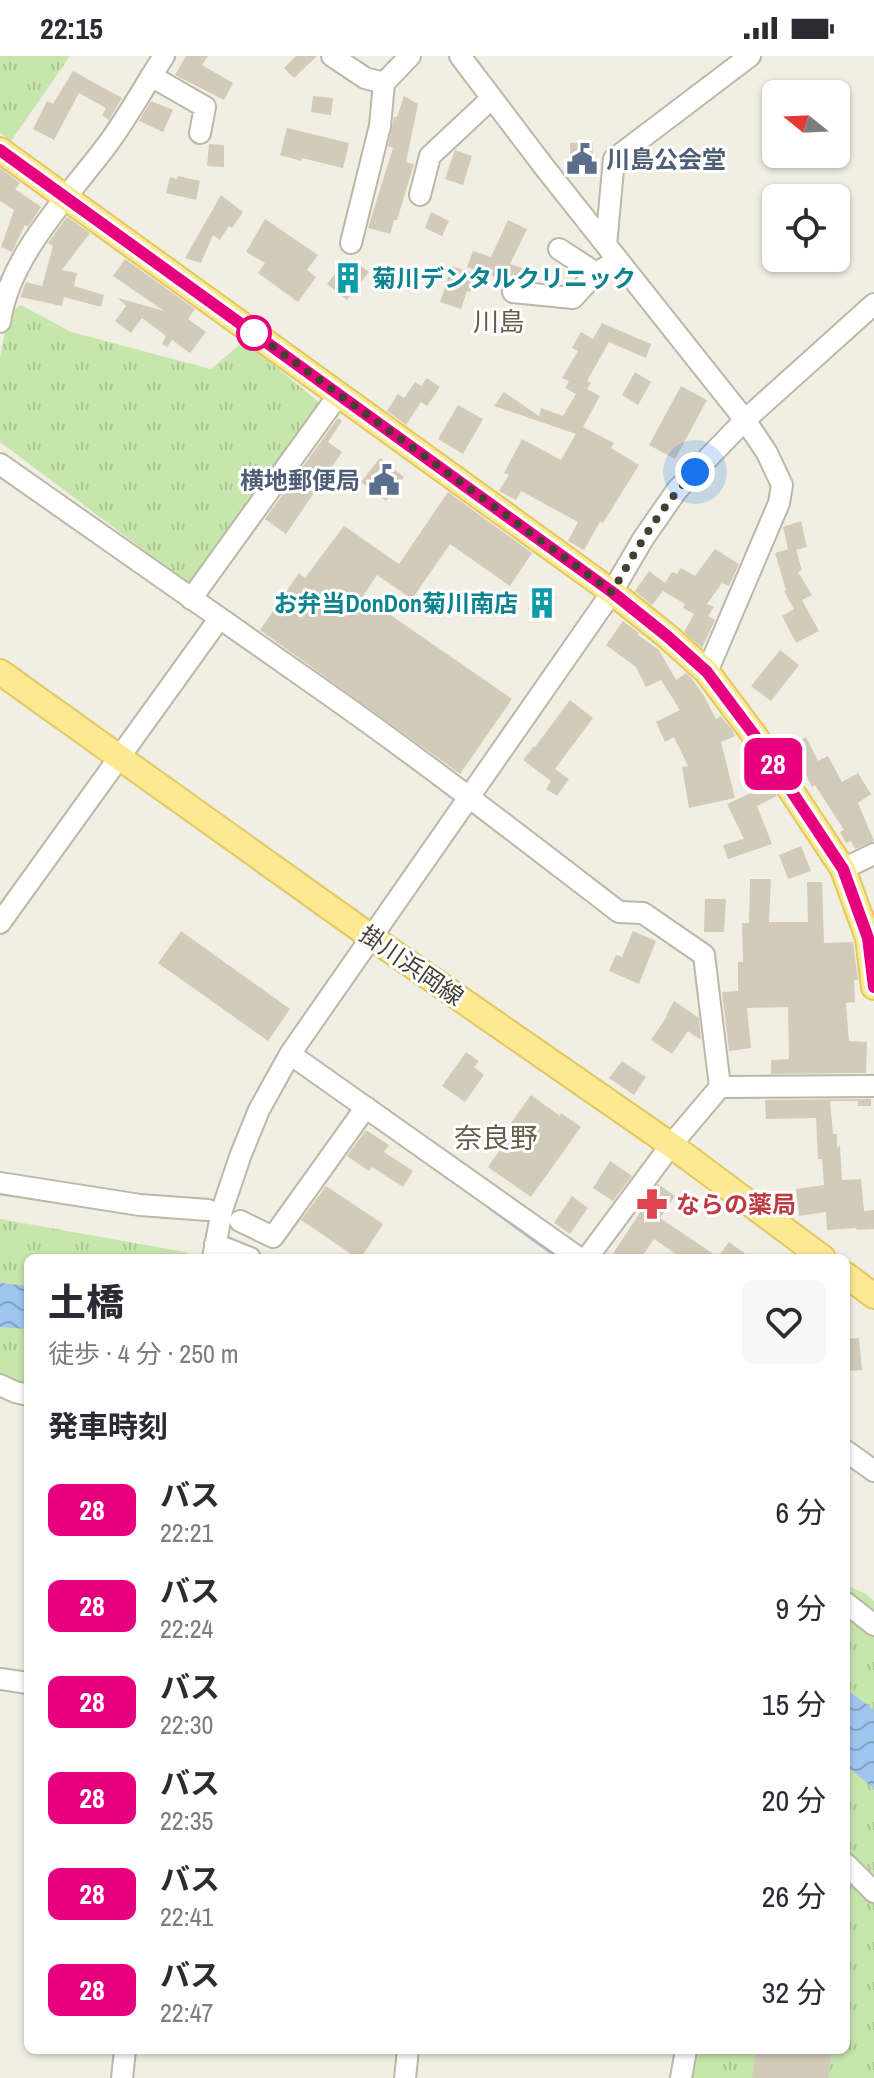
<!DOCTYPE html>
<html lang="ja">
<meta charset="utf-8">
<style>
:root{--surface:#fff;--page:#f7f7f7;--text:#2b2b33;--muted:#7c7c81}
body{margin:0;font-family:"Archivo Narrow","Noto Sans JP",sans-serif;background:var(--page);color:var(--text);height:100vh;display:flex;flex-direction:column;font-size:30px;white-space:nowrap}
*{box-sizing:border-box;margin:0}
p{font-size:26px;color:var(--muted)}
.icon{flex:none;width:44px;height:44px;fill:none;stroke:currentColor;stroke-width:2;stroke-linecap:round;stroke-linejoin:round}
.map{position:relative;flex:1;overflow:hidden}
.sheet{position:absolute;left:24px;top:1198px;width:826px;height:800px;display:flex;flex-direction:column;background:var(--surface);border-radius:12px;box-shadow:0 2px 6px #0004}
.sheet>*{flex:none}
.badge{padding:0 16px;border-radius:12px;font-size:28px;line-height:52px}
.needle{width:52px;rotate:288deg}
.fabs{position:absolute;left:762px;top:24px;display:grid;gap:16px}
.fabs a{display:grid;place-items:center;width:88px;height:88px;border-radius:12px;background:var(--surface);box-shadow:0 2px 6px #0004;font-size:40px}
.you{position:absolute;width:40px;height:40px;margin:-20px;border:6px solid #fff;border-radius:50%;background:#1a73e8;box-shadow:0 0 0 12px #1a73e833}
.map>.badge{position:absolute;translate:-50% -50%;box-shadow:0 0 0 4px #fff}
h2{padding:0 24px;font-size:30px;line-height:72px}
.round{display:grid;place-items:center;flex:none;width:84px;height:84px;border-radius:12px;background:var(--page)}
.headline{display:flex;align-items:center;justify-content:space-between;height:136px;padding:0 24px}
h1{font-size:38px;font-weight:800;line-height:60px}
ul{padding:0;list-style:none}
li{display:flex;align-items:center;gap:24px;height:96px;padding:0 24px}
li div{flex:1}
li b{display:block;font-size:30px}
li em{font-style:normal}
li .badge{min-width:88px;font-weight:700;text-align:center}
.status{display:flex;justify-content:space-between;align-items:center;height:56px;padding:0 40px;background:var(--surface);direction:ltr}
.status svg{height:22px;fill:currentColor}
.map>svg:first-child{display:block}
.grass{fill:url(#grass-tufts)}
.water{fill:url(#water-waves)}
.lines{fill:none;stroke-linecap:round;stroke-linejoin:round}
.stream{stroke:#9fc6ef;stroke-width:5}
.building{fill:#d3cbb9}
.minor-casing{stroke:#bcb7a6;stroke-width:24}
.major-casing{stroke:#e2c861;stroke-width:28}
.minor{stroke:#fff;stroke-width:20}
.major{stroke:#fde991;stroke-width:24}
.line-casing{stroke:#fff;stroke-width:18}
.line{stroke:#e6007e;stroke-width:12}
.walk{stroke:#433f33;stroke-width:8;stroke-dasharray:0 14.4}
.stop-dot{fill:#fff;stroke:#e6007e;stroke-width:4}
.labels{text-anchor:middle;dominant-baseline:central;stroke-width:6;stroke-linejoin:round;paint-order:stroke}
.service-label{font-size:24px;font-weight:bold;fill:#4e5e75;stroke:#fff;text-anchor:start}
.culture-label{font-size:24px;font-weight:bold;fill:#0d838f;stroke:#fff;text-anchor:start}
.street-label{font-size:24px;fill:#433f33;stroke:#fff}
.health-label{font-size:24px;font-weight:bold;fill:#be3a42;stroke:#fff;text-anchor:start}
.neighbourhood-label{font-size:26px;fill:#665e4b;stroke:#fff}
.quarter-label{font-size:28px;fill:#665e4b;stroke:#fff}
</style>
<div class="status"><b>22:15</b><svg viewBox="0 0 49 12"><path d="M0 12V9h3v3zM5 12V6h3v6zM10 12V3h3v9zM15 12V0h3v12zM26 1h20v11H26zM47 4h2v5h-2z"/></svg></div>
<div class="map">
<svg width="874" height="2022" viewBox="0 0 874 2022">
<defs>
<pattern id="grass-tufts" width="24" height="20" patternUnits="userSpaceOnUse" patternTransform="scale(2)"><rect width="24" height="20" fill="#c6e6ac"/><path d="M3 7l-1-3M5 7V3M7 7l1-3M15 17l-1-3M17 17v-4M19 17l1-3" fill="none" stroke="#abc694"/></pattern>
<pattern id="water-waves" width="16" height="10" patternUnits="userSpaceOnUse" patternTransform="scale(2)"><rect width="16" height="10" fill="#9fc6ef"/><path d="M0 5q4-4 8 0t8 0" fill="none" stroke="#83a2c2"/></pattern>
</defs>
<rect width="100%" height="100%" fill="#f1efe3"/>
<path class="grass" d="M0 0H70L11 85 0 77Z
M21 249 71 276 211 313 244 285 325 351 193 531 0 386V301L8 258Z
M0 1163 185 1196 198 1202H28V1330L0 1329Z
M846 1529 866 1538 874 1545V2022H690L694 1994H846Z"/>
<path class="water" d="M0 1227 28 1230V1273L0 1271Z
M846 1633 874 1654V1733L846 1709Z"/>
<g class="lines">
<path class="stream" d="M491 1152 560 1202"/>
</g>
<path class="building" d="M186 0H208L202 9 233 27 224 44 175 19Z
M296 0H317L294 22 284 12Z
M73 15 122 42 109 64 102 59 106 52 79 37 54 84 33 73 47 45 53 48Z
M313 40 333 42 331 59 311 56Z
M404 40 418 48 406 106 414 108 397 164H394L390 178 368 172 393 92 388 90 394 61H397Z
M151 45 173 54 163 76 139 65Z
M287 72 349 87 343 112 302 102 301 105 280 99Z
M593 86V119L570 120V87Z
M209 88 224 89V111L207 110Z
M455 94 472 100 463 129 445 123Z
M0 112 20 127 15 133 41 151 28 171 25 169 12 196 1 191 14 154 0 145Z
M178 120 200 125 196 144 166 137 170 121 177 123Z
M221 139 243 156 232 172 229 170 220 184 213 179 201 207 185 202Z
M431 156 449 165 442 180 425 172Z
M67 161 90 177 62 214 77 217 74 230 104 239 101 251 64 241 62 250 20 241 26 226 42 230 53 190 48 187Z
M265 163 318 199 307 214 316 221 298 246 258 217 265 207 246 196Z
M508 164 527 173 510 208 525 213 521 224 507 225 467 211 473 195 491 201Z
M125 203 195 253 188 263 206 276 190 297 172 284 167 291 162 288 166 280 142 262 131 277 115 265 126 250 118 242 164 255 113 220Z
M347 203 355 210 357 207 369 216 347 244 327 228Z
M452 210 476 218 470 236 467 235 461 253 440 246Z
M602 267 651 288 646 302 609 286 587 325 591 327 587 333 600 340 583 371 614 387 611 392 639 409 603 467 600 466 584 494 568 485 578 466 521 435 516 444 499 435 509 419 504 417 522 383 561 404 576 378 494 350 504 336 539 360 541 352 563 360 576 338 565 332 569 325 562 322 578 295 572 292 581 276 593 283Z
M635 316 651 326 638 349 622 339Z
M427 322 440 331 427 350 421 346 406 369 387 355 398 338 404 342 415 326 421 330Z
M681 330 707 344 675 403 649 389Z
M458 349 483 363 463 398 438 383Z
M338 362 342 365 328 386 342 396 286 478 265 463Z
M380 402 404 421 386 445 361 426Z
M448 436 532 497 510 530 450 488 412 543 377 519 363 540 512 643 460 718 260 574 299 517 305 522 344 470 399 508Z
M801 465 807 491 796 494 802 514 798 516 812 539 802 544 819 575 796 587 782 560 794 553 784 535 786 534 775 497 788 493 783 471Z
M715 493 739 508 729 530 722 527 707 548 714 551 708 560 715 564 702 592 684 576 694 558 683 552 685 548 663 535 652 549 635 535 649 515 665 527 672 516 677 518 681 512 695 520Z
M543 532 556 541 541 563 528 553Z
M623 565 639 577 638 579 659 594 676 624 686 617 692 623 703 638 716 663 721 660 732 674 735 680 721 686 735 742 689 752 682 711 688 710 674 681 665 686 656 666 680 654 661 624 646 631 636 611 606 589Z
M780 594 799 609 771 645 751 630Z
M570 644 593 662 555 713 569 723 557 740 546 733 551 725 523 704 534 690 535 691Z
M806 681 818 705 828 700 842 726 858 717 871 738 858 747 874 785 855 793 851 785 846 787 840 776 844 774 815 729 812 731 800 707 793 710 782 693Z
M769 728 777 740 757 750 772 788 728 803 723 789 744 783 727 748Z
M801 790 811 815 788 823 779 799Z
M750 823H771L769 866H808L807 826H822L824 887 853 886 858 924H854L855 946 846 947 849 985 867 986 866 1017 771 1018V1004L789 1003 788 951 747 952 751 992 729 995 722 936 738 935V906H743L742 867H749Z
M705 843H726L724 876H704Z
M181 875 290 953 268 985 158 907Z
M633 875 656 885 639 928 609 915 616 899 622 901Z
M674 945 699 962 701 984 688 975 672 998 651 984 667 960H666Z
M466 996 479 1005 474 1011 484 1019 465 1046 442 1030Z
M622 1005 646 1021 634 1039 609 1022Z
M531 1039 560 1060 561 1057 581 1071 531 1141 488 1111 513 1075 508 1071Z
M871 1043V1050H858V1045H830L833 1078H837V1091L840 1090 842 1124 861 1123 864 1155 874 1154V1173L857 1174 856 1172 827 1174 826 1156 799 1160 796 1133 824 1129 822 1103H818L816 1062 766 1063 765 1044Z
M366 1074 389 1089 384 1096 413 1115 403 1131 372 1111 369 1115 347 1100Z
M610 1105 632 1120 613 1145 593 1132Z
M658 1128 675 1140 660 1162 718 1201 729 1186 751 1202H682L654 1183 641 1202H610L641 1155 639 1154Z
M326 1130 383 1168 361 1202H357L301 1164Z
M572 1140 588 1152 570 1178 554 1167Z
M859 1282 862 1314 846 1315V1283Z
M756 1994H831L828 2022H752Z"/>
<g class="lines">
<defs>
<path id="minor" d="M332 0 365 22 384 27
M460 0 545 112 745 364 767 397 782 429 779 447 707 616
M151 20 205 51 200 77
M420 139 430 100 492 42
M351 187 380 70 384 27 410 0
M606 189 614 103 750 0
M559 193 596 217
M513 236 573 242 596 217 618 204
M0 266C9 200 68 141 107 89 128 61 145 29 164 0
M0 408C106 483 212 556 318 631 421 703 520 780 619 856L643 857 704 899 720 1031
M191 543 339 338
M843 813 874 798
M0 867 219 563
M290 998 579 1202
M0 1127 140 1149 208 1154
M240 1165 273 1181 366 1051
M215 1188 250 1202
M213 1202 222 1154 241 1098 259 1054 290 998 612 536 643 483 677 434 745 364 874 248
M587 1202 671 1089 720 1031 874 1030
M0 1329 15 1336 28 1339
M846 1395 874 1415
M846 1547 874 1569
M0 1623 28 1627
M846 1808 874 1836
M122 2022 125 1994
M405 2022 408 1994
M681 2022 686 1994"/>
<path id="major" d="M0 94 612 536 667 580 707 616 755 680 843 813 868 882 874 931
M0 616 371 881 671 1089 823 1202
M846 1219 874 1240"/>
</defs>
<use href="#minor" class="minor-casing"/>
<use href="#major" class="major-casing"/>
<use href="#minor" class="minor"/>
<use href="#major" class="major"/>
</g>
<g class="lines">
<defs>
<path id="line" d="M0 94 612 536 667 580 707 616 755 680 843 813 868 882 874 931"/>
</defs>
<use href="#line" class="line-casing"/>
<use href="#line" class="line"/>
<path class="walk" d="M254 277 246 271 612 536C637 493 660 451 695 416"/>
</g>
<defs>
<symbol id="civic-bare" viewBox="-9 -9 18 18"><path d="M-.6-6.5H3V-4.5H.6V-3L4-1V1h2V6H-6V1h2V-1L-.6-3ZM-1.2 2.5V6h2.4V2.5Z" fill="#5c6f8a" stroke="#fff" stroke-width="2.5" paint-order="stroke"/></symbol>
<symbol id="building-bare" viewBox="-9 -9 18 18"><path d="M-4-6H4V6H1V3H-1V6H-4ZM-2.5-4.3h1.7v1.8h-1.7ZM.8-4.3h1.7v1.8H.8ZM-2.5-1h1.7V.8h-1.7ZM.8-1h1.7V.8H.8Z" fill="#0f9aa8" stroke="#fff" stroke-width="2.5" paint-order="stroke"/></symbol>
<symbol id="pharmacy-bare" viewBox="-9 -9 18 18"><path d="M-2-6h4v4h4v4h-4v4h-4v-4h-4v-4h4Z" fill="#e0444e" stroke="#fff" stroke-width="2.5" paint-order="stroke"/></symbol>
</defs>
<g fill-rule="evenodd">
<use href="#civic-bare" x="560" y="81" width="44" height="44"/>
<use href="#building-bare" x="326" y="200" width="44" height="44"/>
<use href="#civic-bare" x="362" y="402" width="44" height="44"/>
<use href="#building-bare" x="520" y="525" width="44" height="44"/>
<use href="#pharmacy-bare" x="630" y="1126" width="44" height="44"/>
</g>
<circle class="stop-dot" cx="254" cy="277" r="16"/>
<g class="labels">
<g class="service-label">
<text x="606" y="103">川島公会堂</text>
<text x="360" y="424" text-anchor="end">横地郵便局</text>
</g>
<g class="culture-label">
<text x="372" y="222">菊川デンタルクリニック</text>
<text x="518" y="547" text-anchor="end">お弁当DonDon菊川南店</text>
</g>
<g class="street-label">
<text transform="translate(412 909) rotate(35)">掛川浜岡線</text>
</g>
<g class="health-label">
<text x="676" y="1148">ならの薬局</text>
</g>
<g class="neighbourhood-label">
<text x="499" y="265">川島</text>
</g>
<g class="quarter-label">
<text x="496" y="1082">奈良野</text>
</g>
</g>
</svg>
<div class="fabs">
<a><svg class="needle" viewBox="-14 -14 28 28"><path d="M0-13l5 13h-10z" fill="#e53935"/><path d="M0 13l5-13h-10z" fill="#7c7c81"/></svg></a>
<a><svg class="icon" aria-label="locate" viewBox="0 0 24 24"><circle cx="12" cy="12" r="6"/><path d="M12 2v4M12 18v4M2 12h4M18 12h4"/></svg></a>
</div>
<div class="you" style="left:695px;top:416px"></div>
<b class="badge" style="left:773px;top:708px;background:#e6007e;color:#fff">28</b>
<section class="sheet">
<div class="headline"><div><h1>土橋</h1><p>徒歩 · 4 分 · 250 m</p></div><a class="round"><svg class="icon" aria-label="heart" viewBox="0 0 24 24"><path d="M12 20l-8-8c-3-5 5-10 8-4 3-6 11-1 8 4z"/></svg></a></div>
<h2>発車時刻</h2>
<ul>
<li><span class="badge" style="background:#e6007e;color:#fff">28</span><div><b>バス</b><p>22:21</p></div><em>6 分</em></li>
<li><span class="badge" style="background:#e6007e;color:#fff">28</span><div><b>バス</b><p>22:24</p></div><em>9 分</em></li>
<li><span class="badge" style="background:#e6007e;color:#fff">28</span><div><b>バス</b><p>22:30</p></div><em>15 分</em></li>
<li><span class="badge" style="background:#e6007e;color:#fff">28</span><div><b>バス</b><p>22:35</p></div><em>20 分</em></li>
<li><span class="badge" style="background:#e6007e;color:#fff">28</span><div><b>バス</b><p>22:41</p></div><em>26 分</em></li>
<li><span class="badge" style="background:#e6007e;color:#fff">28</span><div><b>バス</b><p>22:47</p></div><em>32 分</em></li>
</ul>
</section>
</div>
